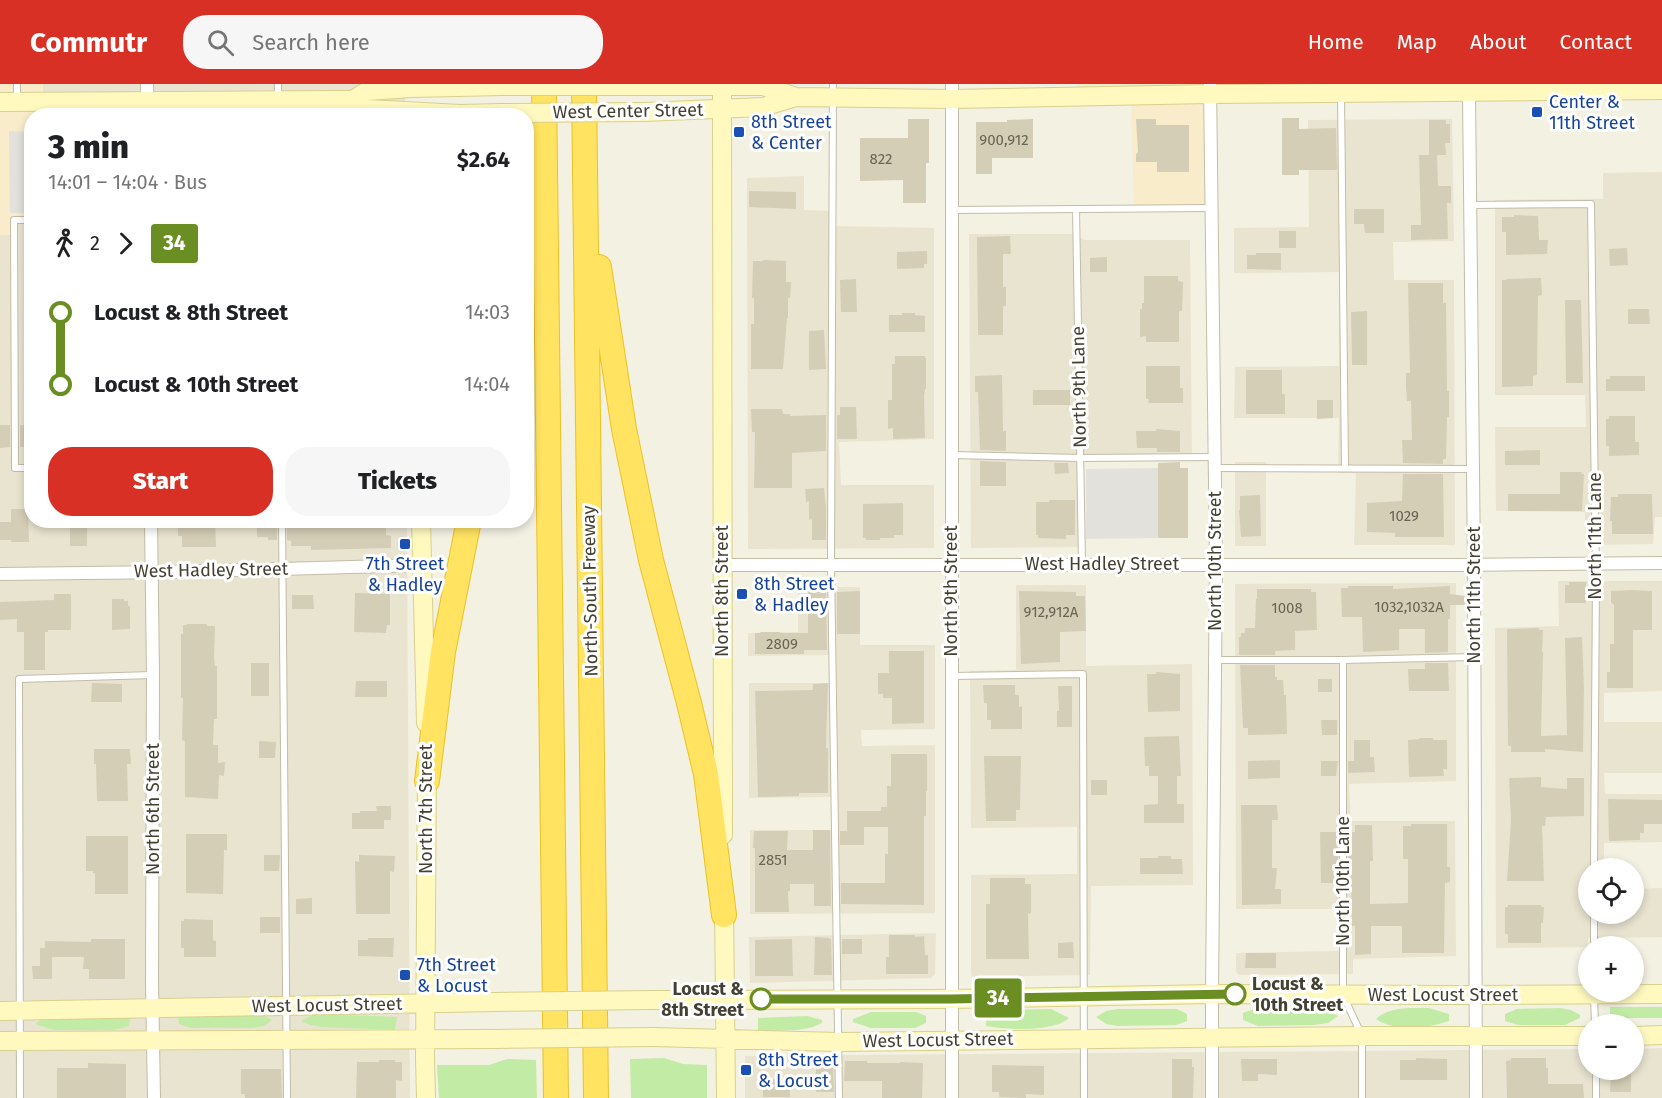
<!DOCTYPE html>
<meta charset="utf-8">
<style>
:root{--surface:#fff;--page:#f6f6f6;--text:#202124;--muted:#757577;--accent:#d93025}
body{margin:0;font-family:"Fira Sans",sans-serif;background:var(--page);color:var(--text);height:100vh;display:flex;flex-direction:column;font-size:22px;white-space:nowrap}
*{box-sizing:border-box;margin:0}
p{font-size:20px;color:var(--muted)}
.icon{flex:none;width:33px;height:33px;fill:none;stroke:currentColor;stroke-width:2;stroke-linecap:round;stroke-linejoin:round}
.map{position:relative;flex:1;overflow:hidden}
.drawer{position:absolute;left:24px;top:24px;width:510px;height:420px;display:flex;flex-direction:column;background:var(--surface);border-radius:24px;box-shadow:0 3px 9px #0003}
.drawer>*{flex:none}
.badge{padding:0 12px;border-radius:4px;font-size:21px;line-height:39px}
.fabs{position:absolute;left:1578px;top:774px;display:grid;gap:12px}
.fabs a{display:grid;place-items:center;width:66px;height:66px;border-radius:50%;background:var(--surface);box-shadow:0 3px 9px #0003;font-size:30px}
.map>.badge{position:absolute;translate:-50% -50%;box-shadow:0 0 0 3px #fff}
.legs{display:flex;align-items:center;gap:9px;height:66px;padding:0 24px;font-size:20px}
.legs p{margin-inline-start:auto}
.headline{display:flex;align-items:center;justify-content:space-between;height:102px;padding:0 24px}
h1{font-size:33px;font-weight:800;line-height:45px}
.button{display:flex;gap:12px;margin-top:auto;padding:12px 24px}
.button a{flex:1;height:69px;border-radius:24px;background:var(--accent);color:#fff;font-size:24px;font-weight:800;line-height:69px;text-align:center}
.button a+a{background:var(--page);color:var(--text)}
ul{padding:0 24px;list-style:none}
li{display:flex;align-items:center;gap:21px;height:72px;font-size:22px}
li i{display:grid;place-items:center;width:9px;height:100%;margin:0 8px;background:currentColor}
li i::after{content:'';width:15px;height:15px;margin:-8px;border:4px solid;border-radius:50%;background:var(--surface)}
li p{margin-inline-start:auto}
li:first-child i{background:linear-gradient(#0000 50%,currentColor 0)}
li:last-child i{background:linear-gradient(currentColor 50%,#0000 0)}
header{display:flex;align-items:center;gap:36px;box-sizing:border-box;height:84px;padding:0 30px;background:var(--accent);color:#fff}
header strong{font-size:28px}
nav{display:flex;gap:33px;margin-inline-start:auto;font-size:21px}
.search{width:420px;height:54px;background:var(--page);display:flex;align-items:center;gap:15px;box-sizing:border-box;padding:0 21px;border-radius:24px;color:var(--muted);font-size:22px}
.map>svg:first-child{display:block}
.residential{fill:#e8e4d0}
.commercial{fill:#f8ecca}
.green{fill:#c2eca6}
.parking{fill:#e3e1dc}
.building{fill:#d5ceb7}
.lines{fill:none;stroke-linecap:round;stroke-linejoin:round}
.lane-casing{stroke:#c2bda7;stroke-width:8}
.street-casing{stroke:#c2bda7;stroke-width:14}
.secondary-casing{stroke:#d8d08d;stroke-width:20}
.highway-casing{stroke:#edc123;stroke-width:26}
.lane{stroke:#fff;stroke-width:6}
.street{stroke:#fff;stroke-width:12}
.secondary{stroke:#fff9c0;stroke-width:18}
.highway{stroke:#ffe361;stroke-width:24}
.secondary-bridge-casing{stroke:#d8d08d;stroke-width:20;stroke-linecap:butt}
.secondary-bridge{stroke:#fff9c0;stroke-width:18}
.line-1-casing{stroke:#fff;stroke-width:14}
.line-1{stroke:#6b8e23;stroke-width:9}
.transit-dot{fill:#1a4fb4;stroke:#fff;stroke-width:2}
.stop-1-dot{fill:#fff;stroke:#6b8e23;stroke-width:3}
.labels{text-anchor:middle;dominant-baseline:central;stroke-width:6;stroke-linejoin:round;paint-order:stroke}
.number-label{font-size:15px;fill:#696453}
.transit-label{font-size:18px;fill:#164399;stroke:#fff;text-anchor:start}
.street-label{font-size:18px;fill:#454132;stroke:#fff}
.stop-label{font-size:18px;font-weight:bold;fill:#454132;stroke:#fff;text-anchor:start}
</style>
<header>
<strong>Commutr</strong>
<div class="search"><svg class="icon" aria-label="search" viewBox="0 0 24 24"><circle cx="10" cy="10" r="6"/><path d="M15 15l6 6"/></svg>Search here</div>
<nav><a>Home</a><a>Map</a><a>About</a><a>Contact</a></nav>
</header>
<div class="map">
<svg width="1662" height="1014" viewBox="0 0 1662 1014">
<rect width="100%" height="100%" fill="#f3f1e2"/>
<path class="residential" d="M0 0H405V31L32 32V436L407 437 410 1014H0Z
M1452 35 1454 157 1393 158 1394 196H1454L1455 461H1354L1356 389H1338L1339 334H1234L1235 283 1339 282V188L1234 189V144L1309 143 1308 36Z
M1662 88V433H1655L1653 460 1585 461V428L1496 427 1495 343H1586L1585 311H1495V116L1603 115V89Z
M804 92V126L833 127V142L934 144V355L839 358 841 401H934V464L748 465 747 94Z
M969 150H1073L1085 156H1190L1192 376 1083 377 1085 463 971 464Z
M1235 378H1266V462H1235Z
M1558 497H1662V607L1604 609V638H1662V689H1604L1605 710H1662V758L1604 759V784H1588V830H1634V805L1662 804V853L1588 854 1587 863 1496 864 1495 544 1559 542Z
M1456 499V697L1349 700 1351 737H1455L1456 872 1353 875V890L1239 891 1236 888V869L1339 867 1337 825H1236L1235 500Z
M1016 501H1086V582L1192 580 1193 801 1091 802 1090 891 974 893 971 891V791L1077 790V743L971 744 970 587 1016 586Z
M798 503H860V561H935V645L861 646 862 662 935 661V829L750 830V746H834V713L749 714V599H831V571L748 572V549L798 548Z
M936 849 935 890 931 894 750 899 749 853Z
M1662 964V1014H745V972L1588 965V986H1634V965Z"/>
<path class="commercial" d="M0 0H43V18L148 17V31L32 32 31 136H14V151H0Z
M1078 0H1210L1211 124 1134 125 1131 12 1077 13Z"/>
<path class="green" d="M1610 923H1662V934H1610Z
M1257 924C1284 924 1314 919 1338 932L1328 939 1314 941 1258 942 1243 936V929Z
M1429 924 1449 930V937C1429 944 1394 948 1376 935 1389 922 1412 924 1429 924Z
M1560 924 1571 926 1580 931V934L1565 941H1518L1505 937V930L1517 925Z
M1051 925 1069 934C1055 948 1006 946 986 942V929L997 926Z
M1118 925H1177L1187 930V937L1176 941 1118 942 1106 940 1096 933 1106 927Z
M871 928H916L926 932V939L915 944H871L853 938V935Z
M251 929 263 931 272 936 264 942 253 944H191L179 940 178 934 190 930Z
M321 930 397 933 395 946 321 943 310 941 301 937 310 932Z
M55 931H118L130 934 129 942 114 946H54L35 940 42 935Z
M807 932 822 936V939C804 949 778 946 758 947V934Z
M664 974 683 980 707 981V1014H631L630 975Z
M507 975 536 976 537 1014H439L437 981H489Z"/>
<path class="parking" d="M9 47 31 48V129H10Z
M1158 384V454L1086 455V385Z"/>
<path class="building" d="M1282 34H1299V45L1336 44 1337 86H1299V91H1282Z
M908 35H929V79H926V119H903V96L860 97V54H908Z
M1033 35V74H992V90H976V38H1007V36Z
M1136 35H1156V41H1189V88H1157V78H1136V70L1138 68Z
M1429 36H1446V40H1450V59H1445L1446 71H1429Z
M1419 71H1437L1438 102H1451V119H1447L1448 155 1411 156V141H1421Z
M749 107 796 108V125L749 123Z
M1354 125H1384V149H1365L1364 140H1354Z
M1514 131 1538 132 1539 156H1548L1547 170 1506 171V148H1502V133H1514Z
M1279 147H1296V164H1279Z
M1010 152 1011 170H1003V203H1006V222H1003V251H978L977 153Z
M1627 164 1628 181 1610 182 1609 165Z
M927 167V180H924V184L897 185V168Z
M1256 169H1281V186L1247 185V171H1256Z
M1107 173V188H1090V174Z
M763 176 786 177V198H791L790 214H788V234H787L783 285H751V240H754V214H752L753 177H763Z
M1144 192H1178V197L1183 198 1182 227H1179V258H1146V252L1140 253V225H1142V219H1144Z
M1541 194 1542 211 1538 212 1537 291 1533 292V302L1502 303V196H1507L1506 195Z
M856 195 857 228H841L840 196Z
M1408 199H1443V219H1446L1447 307H1449V333H1447L1446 375H1443V380L1403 379 1402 356H1412L1411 317H1407L1406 302V289H1410Z
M1565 216H1581L1583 299H1566Z
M1628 225H1649L1650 240H1628Z
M1367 227V281H1352L1351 228Z
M902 229H915V231L925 232V248H889V231H902Z
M824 246 826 285 809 286V247Z
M895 272H925V274H926V305H925L924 312 925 354 893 355V344L888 345V316H892V280H895Z
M1146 282H1180V304H1183V319H1148L1149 315H1146Z
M1246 286H1282V310H1285V330H1246Z
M1002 291 1003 347H1006V367L980 366 978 308H975V292Z
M1610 292H1645V307H1606V295H1610Z
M1033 306H1070V321H1033Z
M1317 316H1333V334L1317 335Z
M840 323H856L857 355H837V331H840Z
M751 325H782L783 330H790V332L826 331V367L792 369V404H754L755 348H752Z
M1609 332H1635V358H1639V371L1609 372V362H1606V335H1609Z
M0 341H10V363L0 364Z
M20 341H32V363H20Z
M1156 345 1180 347V368H1157V364H1137L1136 347H1156Z
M1540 366V381H1505V367Z
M980 377 1006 378V402H980Z
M1180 378V384H1188V454H1158V379Z
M1054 379H1068L1069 389 1055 390Z
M1560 388H1582L1581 390H1584L1582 427H1508V410H1560Z
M1403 390H1443L1444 453H1395V449L1367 448V419L1402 417Z
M824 404 826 424V456H812V435L809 436V417L806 418 805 405Z
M1618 410H1652L1653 450H1612V437H1610L1611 413H1618Z
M1260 411 1261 452 1241 453 1239 426H1240V412Z
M1049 416H1075V451H1066V455L1038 454V451H1036V418H1049Z
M903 419V451H894V454H880V456H866V454H863V420Z
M11 425H28L29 458H11V456H0V438H11Z
M70 436H87V462H70Z
M178 436H215L216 463H182V452H178Z
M257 436H277V456H268V453H257Z
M287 436H327V438L386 436V451L391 452V464L311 466V462H291V457L287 456Z
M1569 498H1586V519H1565V501H1569Z
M1348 502H1393V505L1450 502V510L1466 512V521H1450V535H1448V568L1425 569V545H1399V566L1363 568 1362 533H1342L1341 504H1348Z
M1257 505H1311V508H1316L1317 546 1295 547V566L1275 567V571H1239V553H1241V549H1245V544H1255L1256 515H1257Z
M1632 506 1652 507V546H1633V604H1607V588H1610V560H1614V521L1611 518V507Z
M860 507V550H837V508Z
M1019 507 1076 508V512H1085L1086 547 1060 548V578L1021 580Z
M808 508H826L827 566H804V570H755V549H761L760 548H780V549H808Z
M355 509 390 510V541H387L386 549 354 548Z
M54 510H71V546H48V548H45V586H24V548H17V535L0 536V518L54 516Z
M292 511H313L314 525H292Z
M112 515H124V517H128V522H130V545L112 546Z
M187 540H207V542H215L214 574 215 582H217V635H214L213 661H218V679L225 678 224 692 219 691 218 715 185 713V657L182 656 183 614H181V550H183V541H187Z
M1539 544V546H1543L1542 568H1543L1541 652 1567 651 1565 554 1582 553 1584 604 1583 668 1545 665V668H1511V662H1508L1507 545Z
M889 567H924V639L892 640V614H883V610H878V589H889Z
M251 579H269V612H251Z
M1425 579H1448L1449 607H1409L1408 585H1425Z
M1240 581H1275V593H1277V596H1283L1284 611H1286L1287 650 1248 651V644H1243Z
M1156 588 1180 590V627L1148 628 1147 590H1156Z
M1318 595H1332V608H1318Z
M356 597H387V613H355Z
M92 599 122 600V618H91Z
M828 599 826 664H828V709H799V712L758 713 755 607 813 606V600Z
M983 601H1015V611H1019V623L1022 622V645H991V636H987V619H984Z
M1058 602H1072V643H1057V627H1059Z
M1321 636H1337V651H1322Z
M1179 652 1181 692H1177V720H1184V739H1144V721L1158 720V692H1149V682H1145L1144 653Z
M1419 654H1433V656H1447V685H1443L1444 692 1409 693 1408 656 1420 655Z
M1354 656H1370V673H1374L1375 688 1348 689V677H1354Z
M259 657 276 658 275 674H259Z
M94 665H130L131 680H127L128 717H97L96 680H94Z
M891 670H927V707H926V732H924V821L841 820V799H885V770H888V743H864V761H840V747H847V727H881V723H887V702H891Z
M984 672H1021L1020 726H1016V737H986Z
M1280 676V694L1248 695V677Z
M1321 677H1338L1336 692H1321Z
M1541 693V703L1567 705V694H1584V732L1546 733 1545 742H1542L1544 797H1507L1511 736 1509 694Z
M1091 696H1107V711H1091Z
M1608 715 1662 716V740H1644V749H1640V756L1609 757Z
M1241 721H1277L1278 736H1272V784H1277L1275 805H1281V820L1242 821Z
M376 722H391V736H384V745H352V729H360V727H377Z
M1411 740H1447V783H1450V798L1445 799 1444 869H1402V842H1371V870L1355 871V842H1352L1351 798H1348V748H1355V741H1372L1373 777H1370V820L1408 819V775H1403V742H1411Z
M813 746H830L831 822H814V800H790V807H788L789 828H755V764H753L754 747H788L787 766H813Z
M1320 748H1338V799H1321Z
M186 750H227V766H224L223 810 186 809Z
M86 752H128V810H95V789H93V787H86Z
M264 771H280L279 787H264Z
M359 771 395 772 394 788 390 787V830H356L355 777 359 778Z
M1158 772H1171V775H1182L1183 790H1140V774H1158Z
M990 794H1025V800H1031V829L1028 830 1029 875H986V820H990Z
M312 814V830H296V815Z
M1508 821H1541V823H1544L1543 839H1541V859H1508V850H1505V823H1508Z
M260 833H280V849H260Z
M184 835 213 836V856L216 857V873H184V864H181V837H184Z
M889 851H915V853L924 852 925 871H928V890H886V873H889Z
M815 853 829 854V855H831L832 891H814Z
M368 854H394L393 873 358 872V856H368Z
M91 855H125V895H89V885H83L84 873H52V895H33L32 882H40V864H45V857L91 858Z
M792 855 793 892H755V856Z
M842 855H862V870H842Z
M1073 858 1074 874H1058V859Z
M1246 869H1276V884H1245Z
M1416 974 1447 975V996H1400V976H1416Z
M1511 974H1546V984H1548V1000H1583L1584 1014H1507L1506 977 1511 976Z
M1172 975H1192V983H1194L1193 1014H1172Z
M1241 975H1277V991L1258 990V997H1242Z
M379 976H395V978H402V997L396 996V1014H356L357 978H379Z
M845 977H867V979H900V978L923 979 922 1014H882V997H844Z
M816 978H833L834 1008H816Z
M88 979 126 980V1014H57V984H88Z
M992 981 1044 982V1011L1026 1010V1014L999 1013V1008H992Z
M241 985H281L282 1014H245V1010H241Z
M1611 986H1631V1008H1610Z
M763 995H790V1013H763Z"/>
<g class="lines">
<defs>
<path id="lane" d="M17 0V14
M278 0V14
M833 0 831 481 839 1014
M1341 10 1345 384
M340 17V32
M321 32V17
M1470 121 1591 120 1596 496 1594 784
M1076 125 1082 480
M952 126 1211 124
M32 136H14L15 384H32
M952 371 1080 374 1214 373
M1215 384 1473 385
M282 436 287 1014
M1215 576H1343L1474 573
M1343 576V911L1362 952V1014
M952 592 1083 590 1084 1014
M1594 862V830
M1594 911 1595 940
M1596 986V1014
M20 1014 19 595 153 591"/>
<path id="street" d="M147 0 148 32
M1210 0 1216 480 1212 910V1014
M1469 9 1474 481 1476 1014
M151 436 153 591 152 898 154 1014
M722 481H1457L1662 479
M0 490 170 488 422 481
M952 1014V0"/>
<path id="secondary" d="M722 0 723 751
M644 2H763L796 13 952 15 1210 10 1662 6
M353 16 367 25 460 30 502 29
M0 18 340 16H353L367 7 411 4 502 2
M644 28 763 23 796 13
M421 436 426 639
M724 818 726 1014
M653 916 951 915 1212 910 1458 911 1662 910
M0 927 496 918
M1634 952 1662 951
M653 953 839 958 1362 952H1588
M0 957 495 955
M426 1014 425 975 427 684"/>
<path id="highway" d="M544 0 556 1014
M584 0 596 1014
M526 164 536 121
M599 183 624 345 651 476 689 619 706 690 724 831
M427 697 443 568 469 436"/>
</defs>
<use href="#lane" class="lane-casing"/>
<use href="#street" class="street-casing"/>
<use href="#secondary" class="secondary-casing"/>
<use href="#highway" class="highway-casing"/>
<use href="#lane" class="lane"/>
<use href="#street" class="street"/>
<use href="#secondary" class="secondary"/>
<use href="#highway" class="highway"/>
<defs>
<path id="secondary-bridge" d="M502 2H644
M502 29 644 28
M496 918 653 916
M495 955 653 953"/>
</defs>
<use href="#secondary-bridge" class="secondary-bridge-casing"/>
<use href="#secondary-bridge" class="secondary-bridge"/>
</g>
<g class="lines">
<defs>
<path id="line-1" d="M761 915H951L1235 910"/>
</defs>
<use href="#line-1" class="line-1-casing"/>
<use href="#line-1" class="line-1"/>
</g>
<g class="transit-dot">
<rect x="1531" y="22" width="12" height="12" rx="3"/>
<rect x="733" y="42" width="12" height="12" rx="3"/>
<rect x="399" y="454" width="12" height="12" rx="3"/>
<rect x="736" y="504" width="12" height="12" rx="3"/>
<rect x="399" y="885" width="12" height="12" rx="3"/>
<rect x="740" y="980" width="12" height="12" rx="3"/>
</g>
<g class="stop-1-dot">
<circle cx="1235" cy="910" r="10"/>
<circle cx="761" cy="915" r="10"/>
</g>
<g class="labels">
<g class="number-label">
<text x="1004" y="56">900,912</text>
<text x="881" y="75">822</text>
<text x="1404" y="432">1029</text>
<text x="1409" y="523">1032,1032A</text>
<text x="1287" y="524">1008</text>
<text x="1051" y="528">912,912A</text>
<text x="782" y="560">2809</text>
<text x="773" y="776">2851</text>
</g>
<g class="transit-label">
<text x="1549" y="18">Center &amp;<tspan x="1549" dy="21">11th Street</tspan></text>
<text x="751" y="38">8th Street<tspan x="751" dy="21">&amp; Center</tspan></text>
<text x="405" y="480" text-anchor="middle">7th Street<tspan x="405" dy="21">&amp; Hadley</tspan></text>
<text x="754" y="500">8th Street<tspan x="754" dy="21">&amp; Hadley</tspan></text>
<text x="417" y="881">7th Street<tspan x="417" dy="21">&amp; Locust</tspan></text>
<text x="758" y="976">8th Street<tspan x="758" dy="21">&amp; Locust</tspan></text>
</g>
<g class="street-label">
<text transform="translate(628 27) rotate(-1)">West Center Street</text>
<text transform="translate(1079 303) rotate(-91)">North 9th Lane</text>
<text transform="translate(1595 452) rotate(-90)">North 11th Lane</text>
<text transform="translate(1215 477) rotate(-90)">North 10th Street</text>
<text x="1102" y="480">West Hadley Street</text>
<text transform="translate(211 486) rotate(-1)">West Hadley Street</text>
<text transform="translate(590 507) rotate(-91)">North-South Freeway</text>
<text transform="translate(722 507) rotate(-90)">North 8th Street</text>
<text transform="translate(951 507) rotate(-90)">North 9th Street</text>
<text transform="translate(1474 511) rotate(-90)">North 11th Street</text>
<text transform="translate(153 725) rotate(-90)">North 6th Street</text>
<text transform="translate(426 725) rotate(-90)">North 7th Street</text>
<text transform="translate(1343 797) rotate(-90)">North 10th Lane</text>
<text x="1443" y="911">West Locust Street</text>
<text transform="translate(327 921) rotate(-1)">West Locust Street</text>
<text transform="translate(938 956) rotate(-1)">West Locust Street</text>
</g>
<g class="stop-label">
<text x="1252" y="900">Locust &amp;<tspan x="1252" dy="21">10th Street</tspan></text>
<text x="744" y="905" text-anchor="end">Locust &amp;<tspan x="744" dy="21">8th Street</tspan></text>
</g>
</g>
</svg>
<div class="fabs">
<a><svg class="icon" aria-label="locate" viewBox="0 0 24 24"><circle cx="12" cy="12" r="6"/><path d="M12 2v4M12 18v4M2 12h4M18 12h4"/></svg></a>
<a>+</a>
<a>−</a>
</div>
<b class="badge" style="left:998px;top:914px;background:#6b8e23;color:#fff">34</b>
<section class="drawer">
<div class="headline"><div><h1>3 min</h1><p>14:01 – 14:04 · Bus</p></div><b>$2.64</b></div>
<div class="legs"><svg class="icon" aria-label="walk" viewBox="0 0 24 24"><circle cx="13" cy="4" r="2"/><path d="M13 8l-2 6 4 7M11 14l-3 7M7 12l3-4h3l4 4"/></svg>2<svg class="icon" aria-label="forward" viewBox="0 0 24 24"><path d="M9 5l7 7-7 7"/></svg><b class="badge" style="background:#6b8e23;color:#fff">34</b></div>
<ul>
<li><i style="color:#6b8e23"></i><b>Locust &amp; 8th Street</b><p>14:03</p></li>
<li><i style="color:#6b8e23"></i><b>Locust &amp; 10th Street</b><p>14:04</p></li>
</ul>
<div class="button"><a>Start</a><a>Tickets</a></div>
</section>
</div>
